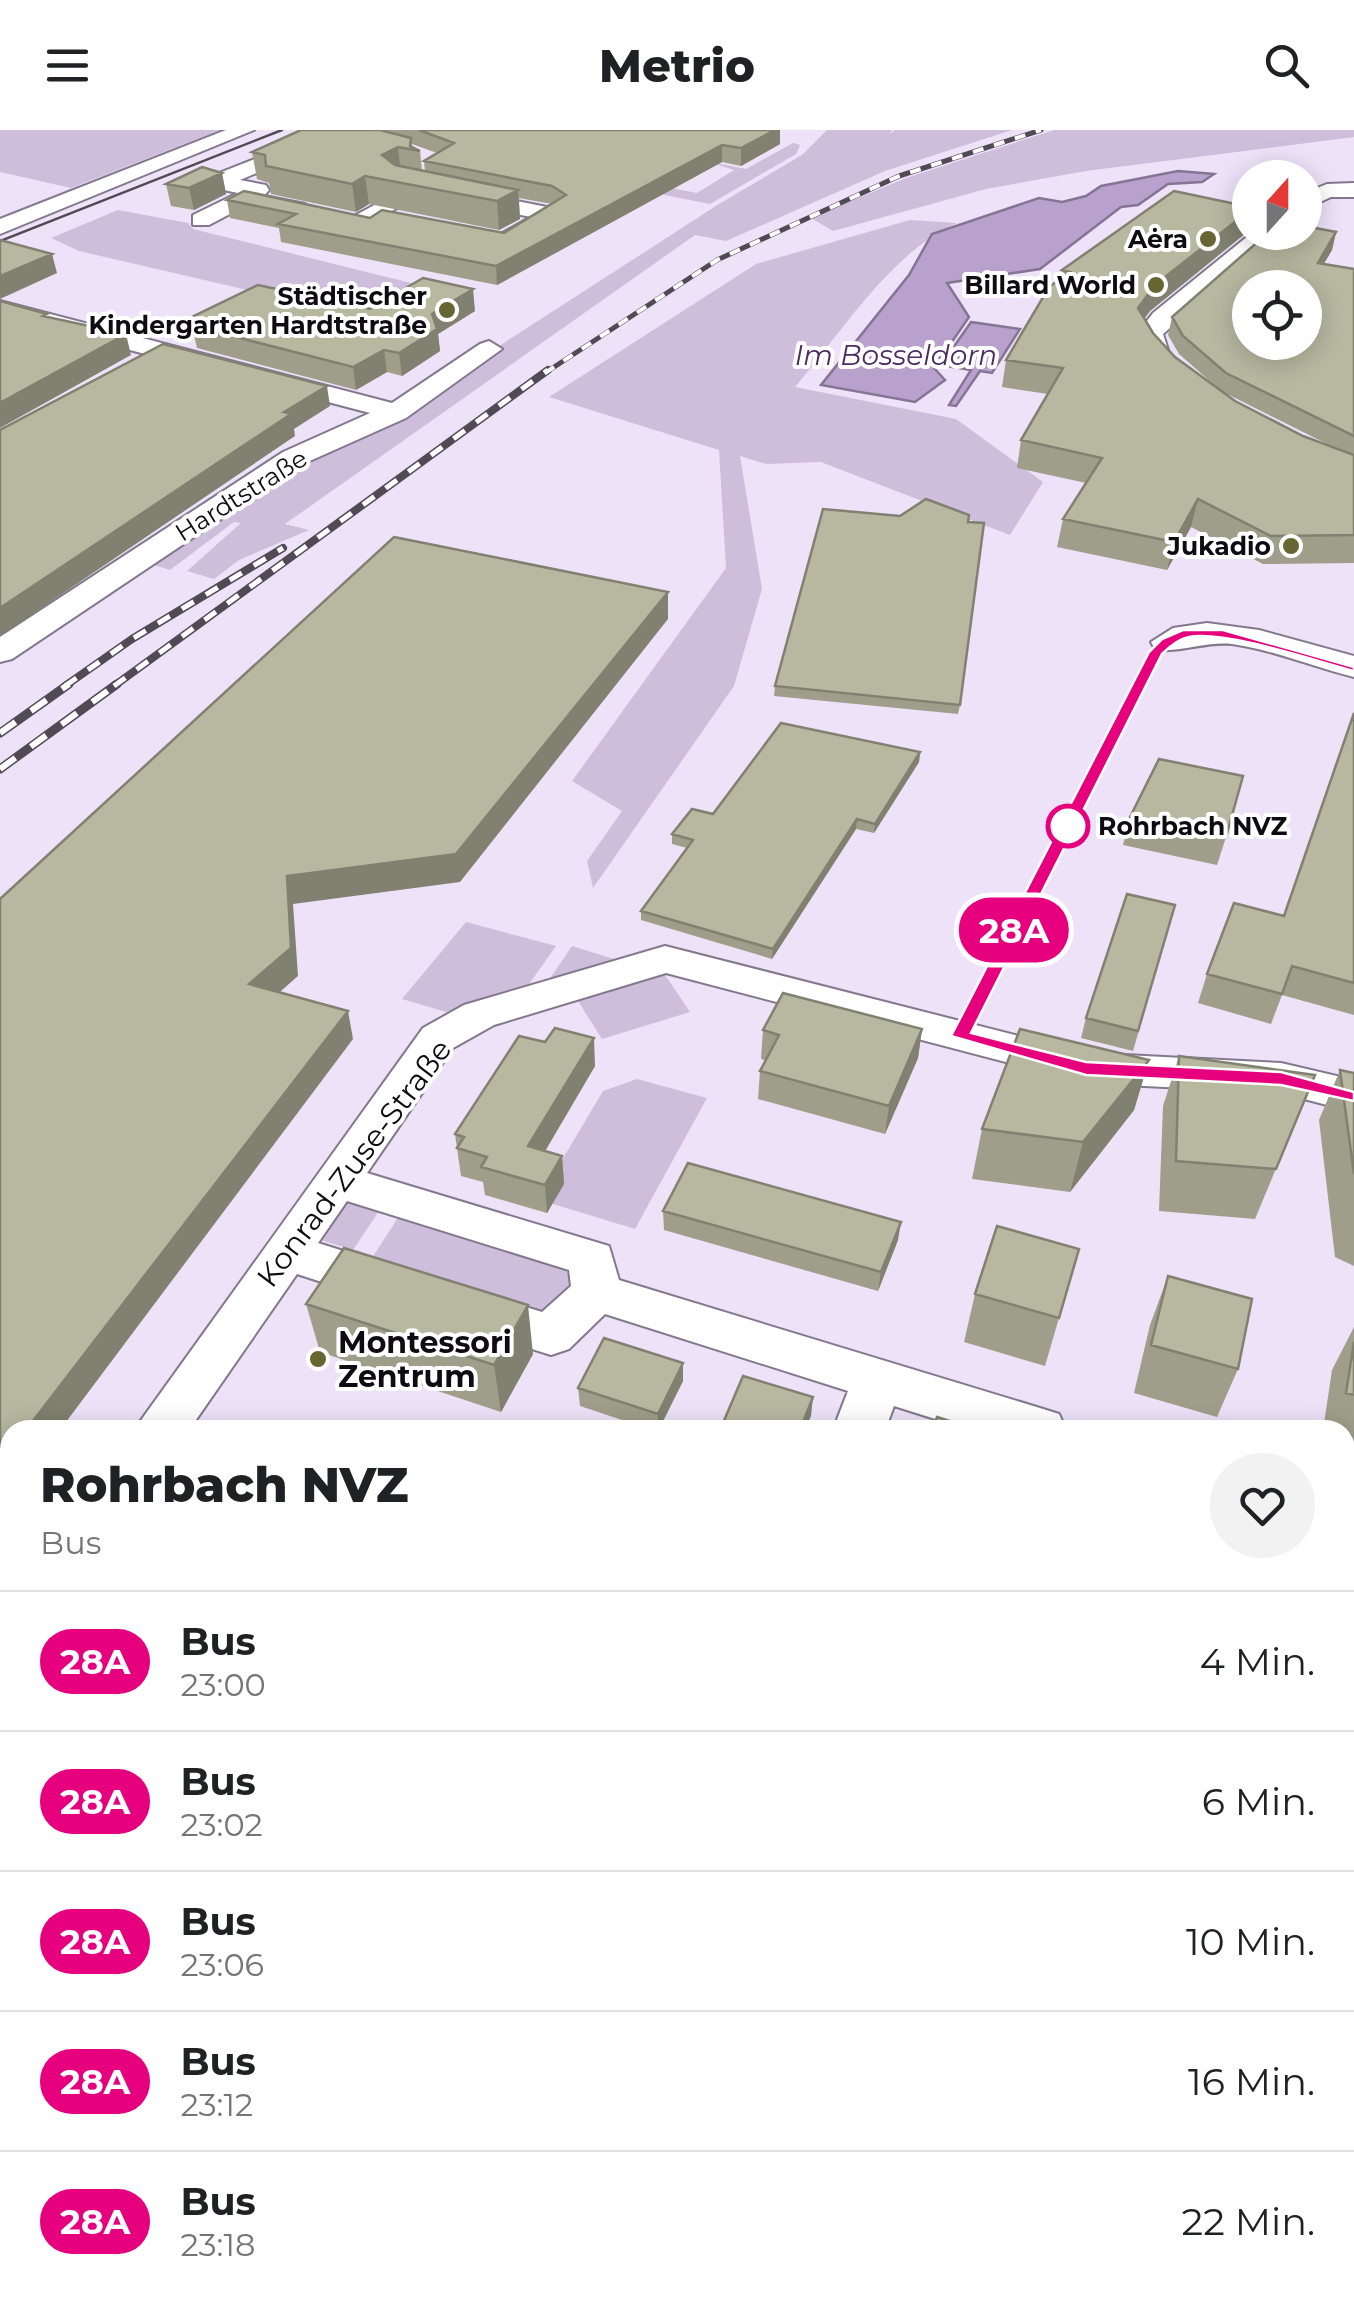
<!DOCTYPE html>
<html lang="de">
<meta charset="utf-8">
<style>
:root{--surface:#fff;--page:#f2f2f2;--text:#202124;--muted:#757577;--line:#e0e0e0}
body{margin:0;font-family:Montserrat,sans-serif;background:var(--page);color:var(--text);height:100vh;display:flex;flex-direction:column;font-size:38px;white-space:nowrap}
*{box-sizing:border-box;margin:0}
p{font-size:32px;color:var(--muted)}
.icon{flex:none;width:55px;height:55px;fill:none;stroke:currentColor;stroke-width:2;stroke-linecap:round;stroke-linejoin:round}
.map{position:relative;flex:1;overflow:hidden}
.details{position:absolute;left:0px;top:1290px;width:1355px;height:892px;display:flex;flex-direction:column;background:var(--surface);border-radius:30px 30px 0 0;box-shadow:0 5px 25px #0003}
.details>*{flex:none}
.badge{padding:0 20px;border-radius:32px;font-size:35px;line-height:65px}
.needle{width:65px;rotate:21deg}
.buttons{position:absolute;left:1232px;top:30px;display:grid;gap:20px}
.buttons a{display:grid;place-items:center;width:90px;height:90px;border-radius:50%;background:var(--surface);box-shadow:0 5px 25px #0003;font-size:50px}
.map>.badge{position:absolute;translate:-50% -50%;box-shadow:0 0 0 5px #fff}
.round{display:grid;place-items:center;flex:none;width:105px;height:105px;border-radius:52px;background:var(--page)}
.headline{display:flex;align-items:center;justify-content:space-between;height:170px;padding:0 40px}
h1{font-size:48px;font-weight:800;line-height:75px}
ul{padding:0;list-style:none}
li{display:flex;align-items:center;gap:30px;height:140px;padding:0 40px;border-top:2px solid var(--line)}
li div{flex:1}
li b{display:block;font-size:38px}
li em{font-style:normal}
li .badge{min-width:110px;font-weight:700;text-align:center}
header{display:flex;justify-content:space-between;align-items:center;height:130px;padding:0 40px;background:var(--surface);font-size:45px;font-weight:800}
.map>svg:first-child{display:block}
.green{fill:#cebedc}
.water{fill:#b9a1cd;stroke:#867495;stroke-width:2.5}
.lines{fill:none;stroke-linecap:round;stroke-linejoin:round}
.minor-casing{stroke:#83788c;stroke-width:4}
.minor{fill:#fff;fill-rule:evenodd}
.tram{stroke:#504a55;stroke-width:2.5}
.rail-far2-casing{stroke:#504a55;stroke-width:5}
.rail-far1-casing{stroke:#504a55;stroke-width:8}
.rail-casing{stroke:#504a55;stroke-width:9}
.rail-far2{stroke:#fff;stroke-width:4;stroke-dasharray:11;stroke-linecap:butt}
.rail-far1{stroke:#fff;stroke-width:5;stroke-dasharray:14;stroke-linecap:butt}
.rail{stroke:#fff;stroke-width:6;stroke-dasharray:19;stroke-linecap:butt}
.wall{fill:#9e9e8a;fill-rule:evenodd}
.shaded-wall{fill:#818171}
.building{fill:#b8b8a1;stroke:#818171;stroke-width:2.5;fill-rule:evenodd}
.line{fill:#e6007e;stroke:#fff;stroke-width:2.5}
.poi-dot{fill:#676532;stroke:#fff;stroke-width:4}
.stop-dot{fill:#fff;stroke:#e6007e;stroke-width:5}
.labels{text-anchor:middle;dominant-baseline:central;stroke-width:8;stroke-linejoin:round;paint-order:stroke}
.far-poi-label{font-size:25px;font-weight:bold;fill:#0f0b12;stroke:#fff;text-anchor:end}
.far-street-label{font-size:25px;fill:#0f0b12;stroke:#fff}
.far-stop-label{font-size:25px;font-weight:bold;fill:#0f0b12;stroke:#fff;text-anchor:start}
.far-water-label{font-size:28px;font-style:italic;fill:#4b2b62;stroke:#fff}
.street-label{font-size:30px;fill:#0f0b12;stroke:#fff}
.poi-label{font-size:30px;font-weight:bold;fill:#0f0b12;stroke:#fff;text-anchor:start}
</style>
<header><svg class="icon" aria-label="menu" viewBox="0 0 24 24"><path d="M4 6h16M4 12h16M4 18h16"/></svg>Metrio<svg class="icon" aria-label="search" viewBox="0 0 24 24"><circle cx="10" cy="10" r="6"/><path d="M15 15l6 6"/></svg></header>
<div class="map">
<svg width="1354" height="2182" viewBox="0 0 1354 2182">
<rect width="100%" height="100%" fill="#ede2f8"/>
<path class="green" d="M0 0H220L71 58 0 42Z
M827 0H892L889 4 895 0H1012L885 41 726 111 695 105 285 394 309 400 239 430 214 449 187 441 241 393 234 392 170 440 145 432 297 328 345 317 379 301 493 220 719 74 802 25Z
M1054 0H1354V7L1086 41 986 59 833 101 811 88 906 48Z
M793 13 800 15 796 24 710 74 624 57 634 51 697 63 734 40 706 31 746 39Z
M118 80 188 93 193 99 427 157 372 189 79 121 51 108Z
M910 90 957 93C890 123 842 202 795 257L956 289 1043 352 1010 405 821 332 766 334 740 326 762 459 734 556 593 758 587 731 622 681 572 651 726 438 719 320 549 267 756 134Z
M466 792 556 816 524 861 446 882 402 869Z
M572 816 614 829 549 850Z
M665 845 690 882 602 909 578 871Z
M637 949 707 968 635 1099 553 1074 550 1050 603 961Z
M350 1069 381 1078 353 1120 321 1110Z
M401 1083 584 1139 558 1186 372 1128Z"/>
<path class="water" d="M1178 41 1214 44 1202 52 1168 54 1138 75 1121 77 1040 139 947 153 969 187 934 238 945 250 915 272 821 255 909 145 932 104 1039 68 1062 72 1086 66 1101 56Z
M971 192 1020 199 992 243 980 241 956 276 949 275 971 240 941 235Z"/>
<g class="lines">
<defs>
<path id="minor" d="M226 0H254L0 104V89Z
M315 5 325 11 322 15 240 50 266 55 269 60 264 66 305 74V84L247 75 209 95H193V85L238 63 209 57V47Z
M417 52 425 53V63L362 97H346L343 92Z
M1354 53V67H1331L1305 79V63L1327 54Z
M457 59 552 78 563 85 507 117 499 115V105L531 87 449 71V61Z
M1253 102H1279L1163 204 1169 223 1197 251 1184 259C1159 253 1144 227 1137 204L1153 183Z
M0 171 392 273 480 214 489 211 502 219 406 288 303 334 12 529 0 532V507L283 322 370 283 0 186Z
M1207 493 1259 500 1354 526V547C1313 537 1274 520 1232 514 1205 511 1177 524 1155 519L1151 512 1173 498Z
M665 816 1086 923 1281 933 1354 950V982L1281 963 1086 953 666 843 494 895 453 918 367 1043 609 1116 619 1150 1040 1278 1059 1284 1066 1300H970L894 1276 885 1300H833L848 1261 605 1184 569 1219 551 1225 453 1194 446 1180 453 1166 471 1160 542 1182 571 1156 569 1140 347 1071 318 1113 410 1142 418 1156 410 1170 393 1175 297 1144 189 1300H134L423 898 464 875Z
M1345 1371 1354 1373V1421L1345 1419Z
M10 1483V1547L0 1551V1487Z
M493 2172H567L564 2182H490Z"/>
</defs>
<use href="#minor" class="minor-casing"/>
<use href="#minor" class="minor"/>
<path class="tram" d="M0 111 282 0"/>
<defs>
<path id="rail-far2" d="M545 243 717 130 899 46 1041 0"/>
<path id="rail-far1" d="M65 556 132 509 283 418
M114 556 548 240"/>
<path id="rail" d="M0 603 69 554
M0 639 117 554"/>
</defs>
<use href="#rail-far2" class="rail-far2-casing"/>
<use href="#rail-far1" class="rail-far1-casing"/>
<use href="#rail" class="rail-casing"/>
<use href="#rail-far2" class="rail-far2"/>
<use href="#rail-far1" class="rail-far1"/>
<use href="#rail" class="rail"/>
</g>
<path class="wall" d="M301 0H780V14L741 36 722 32 497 155 281 112 279 98 230 88 227 70 504 103 552 74 519 68 520 89 499 100 369 74 356 82 271 64 269 53 257 49 252 22ZM412 14 437 23 424 31 425 41H422L420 21 412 17Z
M222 43 226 64 194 80 171 76 166 54Z
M1250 77V91L1247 102 1150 181 1144 188 1153 203 1175 227 1213 254 1179 224 1168 205 1172 187 1336 102 1332 120 1323 134 1354 139V433L1263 434 1191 397 1167 440 1057 417 1063 389 1086 353 1017 338 1021 310 1048 264 1002 257 1006 230 1060 149 1062 140ZM1227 264 1333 317 1303 306 1235 271Z
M370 179 475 181 438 204 440 221 402 246 387 242 356 260 197 218 190 188Z
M775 556 960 575 958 584 774 566Z
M1354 582V885L1282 865 1271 894 1198 873 1207 844 1284 786Z
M920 622 919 632 874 703 856 699 772 829 641 790V781L687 718 672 714V704L713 684Z
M1130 687 1226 707 1217 735 1123 715Z
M1175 775 1133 921 1081 908 1086 888Z
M922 899 918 928 885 1004 758 969 760 941 765 930 761 929 763 900Z
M1179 926 1315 945 1255 1089 1159 1081 1163 976Z
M1149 930 1134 980 1070 1062 972 1049 982 999Z
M595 936 545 1021 562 1026 564 1054 547 1083 485 1065 483 1052 461 1046 455 1004Z
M1340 940 1354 943V1136L1335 1127 1319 990Z
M663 1081 898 1110 878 1161 664 1100Z
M1079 1119 1045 1236 964 1212 975 1164Z
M1168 1146 1238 1239 1217 1287 1134 1263 1150 1195Z
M306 1174 533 1224 501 1282 320 1222Z
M1354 1197V1320L1345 1317V1300H1323L1332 1240Z
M683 1233V1251L659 1300H652L580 1276 578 1258Z
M1345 1417 1354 1420V1556L1345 1553Z
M1345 1607 1354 1610 1353 1949 1345 1945Z
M1111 2172H1131L1124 2178Z
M1234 2172H1345L1354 2182H1232Z"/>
<path class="shaded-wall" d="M775 0H780V14L741 36V18Z
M722 15V32L497 155 496 136Z
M398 17 401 44 382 25Z
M222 43 226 64 194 80 189 58Z
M365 46 369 74 356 82 352 54Z
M518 60 520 89 499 100 497 71Z
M1250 80V91L1247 102 1150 181 1133 204 1138 178 1155 155Z
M1336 102 1332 120 1314 151 1318 133Z
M52 124 57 143 0 169V146Z
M473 159 475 181 438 204 440 221 402 246 399 223 432 184Z
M126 204 131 225 0 298V273Z
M384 220 387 242 356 260 353 237Z
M327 256 330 276 294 299 295 306 0 506V478L284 282Z
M1198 369 1191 397 1167 440 1174 412Z
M668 462V489L460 752 293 774 298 846 257 882 249 854 287 746Z
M920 622 919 632 874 703 875 694Z
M857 689 856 699 772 829 773 819Z
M348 881 353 909 60 1300H26Z
M922 899 918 928 885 1004 889 976Z
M594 908 595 936 531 1045 528 1016Z
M1149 930 1134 980 1070 1062 1083 1012Z
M562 1026 564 1054 547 1083 545 1055Z
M901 1092 898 1110 878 1161 881 1142Z
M528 1175 533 1224 501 1282 494 1235Z
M683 1233V1251L658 1300V1284Z
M813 1267 811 1286 805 1300H800Z
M10 1321V1366L0 1380V1334Z
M435 2172H446L443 2182H431Z"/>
<path class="building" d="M301 0H380L411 8 410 16 420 21 398 17 382 25 395 35 518 60 497 71 365 46 352 54 266 36 265 25 252 22Z
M419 0H775L741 18 722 15 496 136 278 94 296 84 227 70 244 61 370 88 382 80 504 103 566 65 552 56 424 31 454 13Z
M202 37 222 43 189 58 166 54Z
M1174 61 1250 77V80L1155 155 1138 178 1153 203 1175 227 1235 271 1303 306 1354 325V405L1271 406 1198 369 1174 412 1063 389 1102 328 1021 310 1063 238 1006 230 1049 157 1070 142 1062 140Z
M1305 96 1336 102 1318 133 1354 139V306L1226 243 1183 206 1172 187 1269 102H1305ZM1250 158H1305V212H1250Z
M0 110 52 124 0 146Z
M423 148 473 159 432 184 437 199 399 223 384 220 353 237 193 196 190 188 258 155 370 179Z
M0 171 47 184 43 186 126 204 0 273Z
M163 214 327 256 284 282 291 284 0 478V300Z
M926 369 969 385 968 392 984 393 960 575 775 556 823 379 900 386Z
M394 407 668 462 456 724 287 746 291 818 249 854 348 881 26 1300H10V1321L0 1334V769Z
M1354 583V853L1292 836 1282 864 1207 844 1234 773 1284 786Z
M781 593 920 622 875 694 857 689 773 819 641 781 693 710 672 704 692 679 713 684Z
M1159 629 1243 646 1226 707 1130 687Z
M1127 764 1175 775 1138 901 1086 888Z
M783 863 922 899 889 976 760 941 779 905 763 900Z
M555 898 594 908 528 1016 562 1026 545 1055 481 1037 487 1027 457 1018 464 1007 455 1004 519 906 545 912Z
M1020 899 1149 930 1083 1012 982 999Z
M1179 926 1315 945 1276 1039 1176 1031Z
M1340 940 1354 943V1044Z
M688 1033 901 1092 881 1142 663 1081Z
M997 1096 1079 1119 1059 1188 975 1164Z
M344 1118 528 1175 494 1235 306 1174Z
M1168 1146 1252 1169 1238 1239 1151 1215Z
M604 1208 683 1233 658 1284 578 1258Z
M1354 1212V1265L1346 1263Z
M743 1246 813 1267 800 1300H720Z
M937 1287 978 1300H932Z
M1345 1417 1354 1420V1505L1345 1502Z
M1345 1607 1354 1610V1933L1345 1929Z
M0 1758 10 1763V2094L4 2104 0 2102Z
M1345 2090 1354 2093V2182H1261L1262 2172H1345Z
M82 2172H170L189 2182H77Z
M418 2172H435L431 2182H429Z
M643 2172H761L758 2182H639Z"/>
<path class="line" d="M1183 500H1223L1354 537V541C1315 531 1225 500 1189 507 1179 509 1170 516 1162 524L971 903 1086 932 1281 942 1354 962V971L1281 955 1086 945 951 906 1149 522 1162 509Z"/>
<g class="poi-dot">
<circle cx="1208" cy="109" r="10"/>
<circle cx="1156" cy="155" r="10"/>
<circle cx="447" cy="180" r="10"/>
<circle cx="1291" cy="416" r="10"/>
<circle cx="318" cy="1229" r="10"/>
</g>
<circle class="stop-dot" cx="1068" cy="696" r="20"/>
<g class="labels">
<g class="far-poi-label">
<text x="1188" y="109">Aėra</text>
<text x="1136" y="155">Billard World</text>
<text x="427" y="166">Städtischer<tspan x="427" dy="29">Kindergarten Hardtstraße</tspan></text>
<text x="1271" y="416">Jukadio</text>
</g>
<g class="far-street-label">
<text transform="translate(241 365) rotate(-32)">Hardtstraße</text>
</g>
<g class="far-stop-label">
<text x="1098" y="696">Rohrbach NVZ</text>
</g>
<g class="far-water-label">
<text x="896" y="225">Im Bosseldorn</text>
</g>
<g class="street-label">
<text transform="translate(354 1033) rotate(-53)">Konrad-Zuse-Straße</text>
</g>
<g class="poi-label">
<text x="338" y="1212">Montessori<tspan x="338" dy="34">Zentrum</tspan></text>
</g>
</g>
</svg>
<div class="buttons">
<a><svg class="needle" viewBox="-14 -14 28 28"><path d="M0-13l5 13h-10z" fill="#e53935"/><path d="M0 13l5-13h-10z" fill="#757577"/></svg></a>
<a><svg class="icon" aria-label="locate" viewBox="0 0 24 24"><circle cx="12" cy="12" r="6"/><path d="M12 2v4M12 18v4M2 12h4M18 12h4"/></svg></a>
</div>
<b class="badge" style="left:1014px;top:800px;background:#e6007e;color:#fff">28A</b>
<section class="details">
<div class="headline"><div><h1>Rohrbach NVZ</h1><p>Bus</p></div><a class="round"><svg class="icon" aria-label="heart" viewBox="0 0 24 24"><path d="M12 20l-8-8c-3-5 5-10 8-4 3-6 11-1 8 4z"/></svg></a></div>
<ul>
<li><span class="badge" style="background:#e6007e;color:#fff">28A</span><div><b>Bus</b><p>23:00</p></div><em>4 Min.</em></li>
<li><span class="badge" style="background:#e6007e;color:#fff">28A</span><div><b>Bus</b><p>23:02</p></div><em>6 Min.</em></li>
<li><span class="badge" style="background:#e6007e;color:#fff">28A</span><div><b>Bus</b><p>23:06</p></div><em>10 Min.</em></li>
<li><span class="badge" style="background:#e6007e;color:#fff">28A</span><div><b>Bus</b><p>23:12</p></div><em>16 Min.</em></li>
<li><span class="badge" style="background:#e6007e;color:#fff">28A</span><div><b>Bus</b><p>23:18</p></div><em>22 Min.</em></li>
</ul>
</section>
</div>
